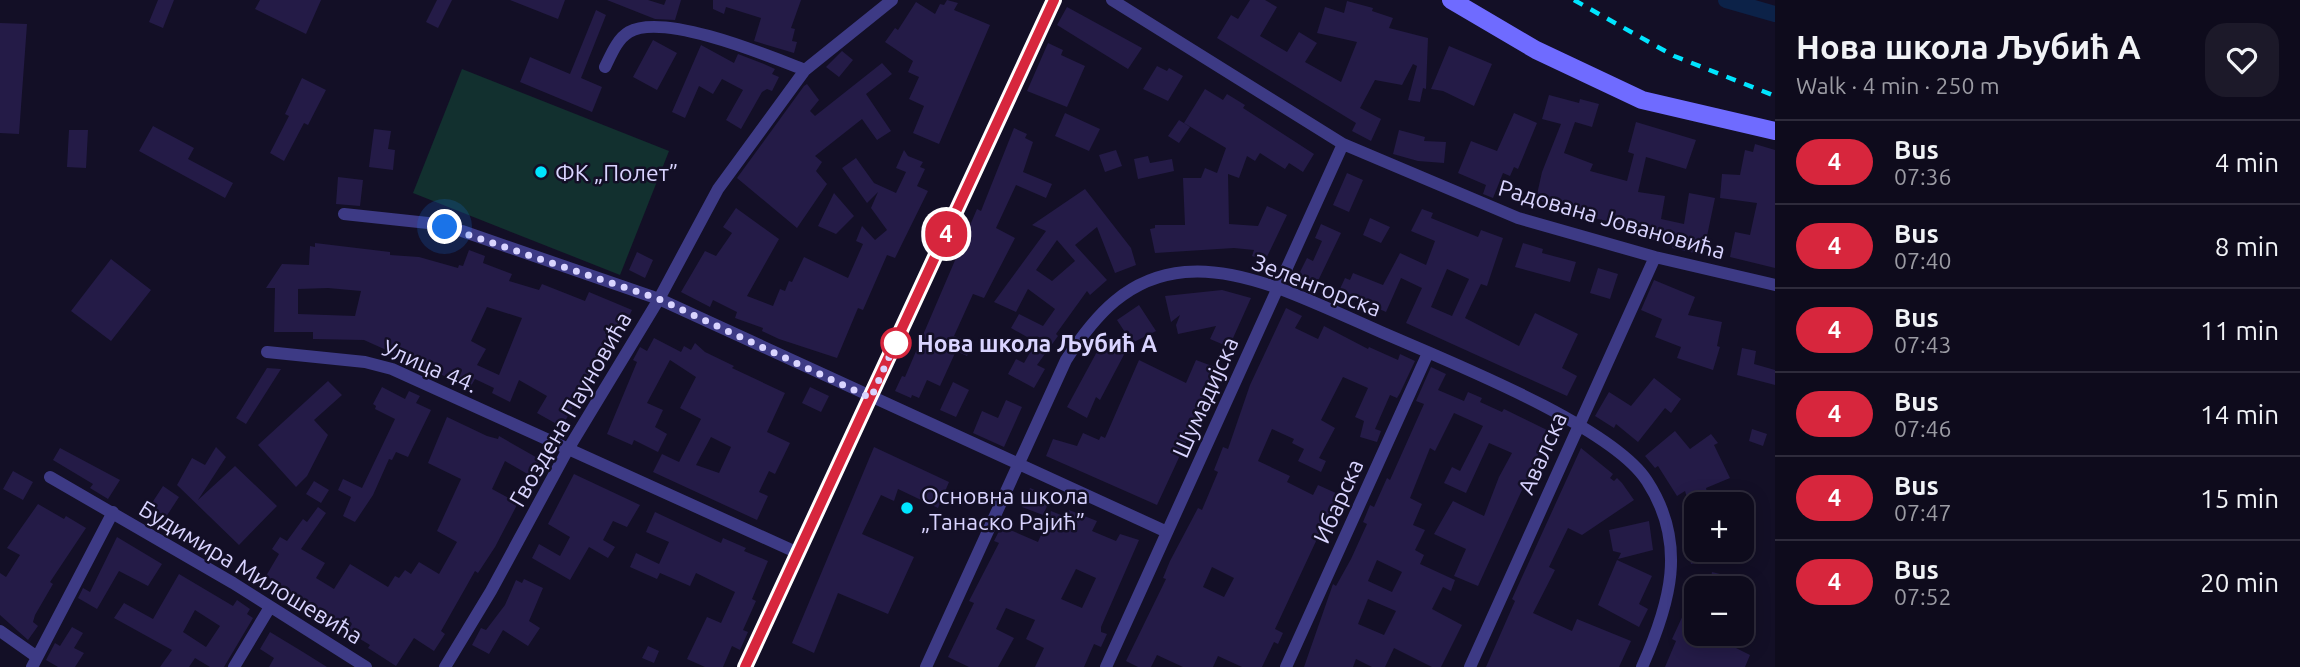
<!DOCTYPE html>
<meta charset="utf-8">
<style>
:root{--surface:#0e0b1c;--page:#1c1929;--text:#f1f3f6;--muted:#9b9ba3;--line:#2e2b3b}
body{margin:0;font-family:Ubuntu,sans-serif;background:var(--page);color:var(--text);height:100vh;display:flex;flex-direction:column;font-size:26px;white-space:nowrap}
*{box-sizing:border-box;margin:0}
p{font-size:23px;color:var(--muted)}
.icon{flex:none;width:38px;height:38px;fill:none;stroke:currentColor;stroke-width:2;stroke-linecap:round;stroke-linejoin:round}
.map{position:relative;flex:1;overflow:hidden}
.panel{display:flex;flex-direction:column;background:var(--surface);width:525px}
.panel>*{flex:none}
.badge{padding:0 14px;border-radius:23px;font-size:24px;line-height:46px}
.tools{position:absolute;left:1684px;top:492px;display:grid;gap:14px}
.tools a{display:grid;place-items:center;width:70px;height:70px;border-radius:14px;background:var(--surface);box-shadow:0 4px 18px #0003,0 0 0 2px var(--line);font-size:35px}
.you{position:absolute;width:35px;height:35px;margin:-18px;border:5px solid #fff;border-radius:50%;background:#1a73e8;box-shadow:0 0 0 10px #1a73e833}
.map>.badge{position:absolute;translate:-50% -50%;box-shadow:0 0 0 4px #fff}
.round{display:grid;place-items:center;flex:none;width:74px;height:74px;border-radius:21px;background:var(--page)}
.overview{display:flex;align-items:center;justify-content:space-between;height:119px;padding:0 21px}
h1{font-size:33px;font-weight:700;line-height:52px}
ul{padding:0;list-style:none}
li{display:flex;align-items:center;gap:21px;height:84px;padding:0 21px;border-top:2px solid var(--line)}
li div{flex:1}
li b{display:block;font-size:26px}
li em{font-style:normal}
li .badge{min-width:77px;font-weight:700;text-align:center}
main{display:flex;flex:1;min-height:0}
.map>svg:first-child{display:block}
.green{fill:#12302f}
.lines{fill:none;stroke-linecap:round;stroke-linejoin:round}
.canal{stroke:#0c2248;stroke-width:16}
.building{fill:#241b47;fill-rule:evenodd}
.street{stroke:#3d3a85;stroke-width:12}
.secondary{stroke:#6f6bff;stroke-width:18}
.rail{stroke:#00e5ff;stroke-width:4.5;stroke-dasharray:10 9;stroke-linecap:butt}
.line-casing{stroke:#fff;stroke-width:16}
.line{stroke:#d7263d;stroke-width:10}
.walk{stroke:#d9d4ff;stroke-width:7;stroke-dasharray:0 12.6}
.poi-dot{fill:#00e5ff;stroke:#130f26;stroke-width:2.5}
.stop-dot{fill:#fff;stroke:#d7263d;stroke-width:3.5}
.labels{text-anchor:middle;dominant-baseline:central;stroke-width:5;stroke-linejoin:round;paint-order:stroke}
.poi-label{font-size:23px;fill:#d9d4ff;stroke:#130f26;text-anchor:start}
.street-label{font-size:23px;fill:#d9d4ff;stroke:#130f26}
.stop-label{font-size:23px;font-weight:bold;fill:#d9d4ff;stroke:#130f26;text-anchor:start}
</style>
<main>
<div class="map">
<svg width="1775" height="667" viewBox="0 0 1775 667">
<rect width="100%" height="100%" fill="#130f26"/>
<path class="green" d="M462 69 669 151 620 275 413 193Z"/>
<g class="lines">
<path class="canal" d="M1726 0 1775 14"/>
</g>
<path class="building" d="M158 0H174L163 28 149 22Z
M260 0H321L306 34 255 9Z
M437 0H452L438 28 426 22Z
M510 0H565L558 19Z
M607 0H648L664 5 666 0H681L675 20 655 19Z
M713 0H801L791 28 795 29 792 41 797 42 794 53 754 41 761 18 726 7 724 14 713 9Z
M947 0 958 3 954 10 990 25 939 144 913 133 924 106 909 99 919 77 908 72 913 61 885 42 895 28 898 30 916 2 935 14 940 4 944 5Z
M1250 0H1265L1277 7 1260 36 1287 52 1299 32 1317 43 1305 62 1341 82 1357 42 1317 33 1325 7 1344 13 1347 1 1373 8 1372 11 1393 18 1389 28 1428 38 1426 89 1423 88 1420 102 1408 100 1417 66 1413 64 1402 85 1375 80 1360 108 1381 119 1371 141 1352 131 1356 123 1217 38 1231 15 1238 19Z
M1067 7 1142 48 1128 69 1057 25Z
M596 10 606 15 581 78 602 87 592 112 520 82 530 57 570 74Z
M0 23 27 24 19 134 0 133Z
M653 40 677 53 657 90 633 77Z
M1048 43 1063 50 1061 55 1085 66 1067 107 1027 91Z
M701 45 734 63 738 54 764 64 775 69 772 74 779 77 772 91 767 89 762 92 741 129 726 120 743 90 722 79 713 94 699 86 685 118 672 112Z
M1449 46 1492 64 1474 106 1443 91 1431 89Z
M842 51 853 60 839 77 826 67Z
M882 63 892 74 866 94 891 131 877 140 862 119 815 156 822 162 816 171 827 184 797 228 737 178 804 86 807 84 819 100 810 111 815 116Z
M1157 66 1167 71 1169 68 1183 76 1168 101 1143 89Z
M302 78 326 90 308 125 304 123 284 161 270 153 289 116 285 114Z
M1205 89 1223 100 1227 94 1245 105 1243 108 1314 154 1303 172 1289 163 1285 169 1260 153 1255 161 1247 156 1239 178 1228 174 1229 224 1258 226 1267 206 1287 215 1265 261 1252 256 1254 250 1234 248 1155 253 1150 229 1155 228V225H1185L1183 178H1201L1205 168 1217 173 1226 148 1184 123Z
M1549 95 1579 103 1580 99 1599 104 1592 127 1575 122 1564 153 1593 164 1590 171 1627 181 1634 154 1628 152 1636 122 1696 140 1686 169 1646 157 1638 192 1665 196 1661 219 1684 224 1689 193 1715 198 1703 255 1672 248 1673 245 1651 239 1652 234 1622 228 1623 224 1582 216 1536 199 1542 172 1561 124 1542 119Z
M1065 113 1100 129 1089 151 1055 136Z
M1514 113 1537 123 1518 169 1514 167 1510 176 1503 173 1493 198 1483 194 1486 185 1458 173 1471 141 1497 151Z
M1179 120 1190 127 1179 143 1168 136Z
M153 126 194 148 188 159 233 183 225 198 139 151Z
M1014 128 1027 134 1025 138 1033 142 1023 172 1052 184 1046 198 1016 185 996 228 1015 238 984 298 973 294 954 336 973 343 967 356 956 351 940 386 927 380 919 398 912 395 911 398 895 391 902 376 905 377 977 209 981 211Z
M374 129 391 131 388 149 395 150 393 170 369 167Z
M69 130H88L86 168 67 167Z
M1399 130 1425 137 1424 141 1446 142 1444 163 1418 161 1393 154Z
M1755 144 1775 150V268L1730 257 1735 232 1750 235 1757 203 1720 198 1722 174 1740 175 1745 150 1753 152Z
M904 150 908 156 923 162 920 167 925 169 917 186 928 191 895 258 887 255 863 310 858 308 837 358 779 339 762 331 763 328 735 318 737 312 713 300 710 307 681 292 705 251 716 256 732 233 723 227 736 208 779 239 747 296 773 306 780 289 785 291 789 281 792 282 804 257 848 278 863 244 856 241 862 226 875 240 887 230 871 208 878 192 867 203 842 168 856 158 874 183 896 193 906 172 896 168Z
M1116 150 1122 166 1105 172 1099 155Z
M1148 156 1150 163 1172 159 1174 171 1138 179 1134 159Z
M1347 173 1363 180 1349 212 1333 205Z
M338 177 363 180 360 206 336 204Z
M1085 189 1131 248 1136 265 1115 273 1097 227 1075 245 1107 280 1090 295 1087 291 1056 334 1058 336 1037 365 1045 369 1034 388 1008 374 1016 359 1024 363 1036 342 1011 328 1019 314 1043 326 1055 309 1028 289 1016 312 994 302 1046 231 1032 225ZM1057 240 1075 261 1052 281 1036 270Z
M834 193 854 216 836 234 818 226Z
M1422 209 1433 213 1431 218 1478 237 1481 230 1503 238 1487 286 1481 284 1465 318 1519 346 1535 313 1578 334 1562 368 1577 376 1567 396 1406 323 1422 288 1401 278 1386 312 1339 291 1345 278 1350 280 1353 273 1383 285 1400 253 1426 265 1435 241 1411 231ZM1447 269 1469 279 1452 316 1431 307Z
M1370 218 1390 227 1381 243 1363 235Z
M1321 224 1341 233 1317 283 1299 274 1307 258 1313 261 1322 241 1315 238Z
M315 243 390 252V255L419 257 458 268 459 265 463 266 469 250 485 256 483 263 512 274 509 281 539 290 542 284 585 301 589 292 632 310 625 324 619 321 562 427 537 413 547 396 519 380 510 402 492 393 494 388 475 379 471 386 453 376 451 379 364 340 313 339V332H274L275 288H266L282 264 309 265 310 246 315 247ZM328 288 361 291 355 316 298 314V289ZM487 307 522 318 499 375 477 365 486 349 471 341Z
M1523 243 1543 249 1542 253 1576 262 1570 282 1515 267Z
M637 252 653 260 645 278 629 270Z
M111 259 151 290 111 341 71 311Z
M1598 268 1618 274 1610 299 1590 293Z
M1654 280 1695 297 1688 315 1722 322 1717 346 1720 347 1713 370 1677 358 1681 347 1655 337 1662 319 1641 310Z
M1222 290 1251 298 1229 347 1210 339 1216 326 1178 334 1176 325 1180 315 1171 322 1165 296Z
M1139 305 1156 331 1132 343 1117 320Z
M1286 308 1302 316 1295 328 1318 339 1324 326 1368 349 1369 347 1398 360 1400 354 1415 361 1400 393 1397 398 1390 395 1375 429 1381 431 1377 442 1360 437 1364 421 1355 417 1368 388 1343 377 1321 420 1335 428 1319 458 1326 461 1321 472 1298 461 1304 449 1292 443 1294 439 1272 429 1258 461 1290 476 1287 482 1313 495 1318 485 1338 494 1275 629 1283 633 1278 644 1274 642 1262 667H1242L1218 656 1213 667H1183L1157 655 1151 667H1138L1126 661 1166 579 1163 578 1170 561 1198 508 1202 510 1218 472 1214 470 1223 447 1228 449 1250 385ZM1212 567 1234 578 1224 597 1203 587Z
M1106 335 1127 349 1100 400 1096 397 1087 418 1067 407Z
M654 338 681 352 684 346 691 350 695 343 705 352 734 366 732 368 785 393 767 432 790 443 775 474 769 471 759 492 768 496 757 520 653 472 662 454 679 462 701 419 680 408 696 377 670 360 647 403 663 410 655 427 667 434 658 452 634 440 632 445 607 434 637 362 633 360 640 347 647 351ZM711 437 731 447 719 473 696 465Z
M1742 348 1756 351 1754 364 1775 370V385L1737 375Z
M1139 360 1186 383 1196 360 1220 369 1157 505 1046 456 1053 439 1077 446 1083 433 1099 440 1101 436 1105 438Z
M1431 367 1446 374 1438 390 1464 401 1468 392 1482 398 1480 402 1502 412 1504 409 1549 431 1478 586 1454 576 1466 549 1434 534 1453 501 1484 516 1499 477 1512 453 1489 443 1466 493 1444 483 1452 467 1460 471 1483 426 1454 413 1435 451 1430 448 1410 498 1422 504 1413 525 1425 530 1415 550 1424 555 1420 564 1455 580 1451 591 1443 587 1432 609 1462 625 1441 667H1432L1394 648 1385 667H1372L1356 659 1353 667H1304L1333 584 1336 586 1351 559 1367 524 1363 522 1370 505 1374 507 1387 478 1390 480 1424 404 1416 401ZM1377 560 1402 572 1392 592 1368 581ZM1368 599 1396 611 1384 635 1358 624Z
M267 368 281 369 246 424 236 418Z
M1654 378 1681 399 1671 413 1665 408 1638 442 1616 424 1614 428 1595 416 1609 392 1631 406Z
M328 381 342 395 314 420 328 435 307 476 296 487 258 445Z
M953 382 969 390 956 417 940 410Z
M382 387 405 399 409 391 420 396 416 403 431 410 408 457 396 452 392 460 389 459 373 495 355 522 343 516 351 497 338 490 343 479 362 488 395 419 375 409 376 406 373 404Z
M810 387 829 396 821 412 802 403Z
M1006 400 1022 407 1004 447 973 433 982 411 998 418Z
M447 417 487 436 498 439 499 436 541 460 531 476 505 461 492 489 518 503 495 547 478 573 475 571 441 631 445 634 434 651 414 638 396 666 368 648 370 645 284 593 287 589 266 576 279 554 272 549 280 537 287 541 303 519 307 522 318 507 326 513 301 549 325 563 316 578 334 589 350 564 388 587 395 576 399 578 405 570 411 574 419 562 439 574 457 542 437 531 461 479 428 463Z
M1752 429 1767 434 1763 446 1749 441Z
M1675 431 1690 449 1711 434 1718 443 1714 445 1730 478 1706 488 1710 504H1689L1685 491 1677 496 1658 466 1655 468 1645 456Z
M216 447 226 457 198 500 235 466 277 506 239 545 177 485 192 458 205 465Z
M874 447 949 482 938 508 898 489 894 501 881 495 862 534 914 557 888 614 838 593 814 653 792 643Z
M60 448 120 480 108 499 90 488 93 484 53 460Z
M1581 448 1613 474 1610 478 1614 481 1617 478 1622 483 1634 500 1582 535 1568 528 1549 567 1555 570 1533 613 1572 631 1577 619 1631 641 1619 667H1486L1515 601 1512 599Z
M13 471 33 482 23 500 3 489Z
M574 474 640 505 627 527 613 521 603 540 615 547 608 558 589 547 570 580 532 558 539 544 560 556 570 537 548 524Z
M314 481 329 490 321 503 306 494Z
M163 486 179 497 166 517 150 506Z
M1030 488 1045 494 1043 500 1049 502 1043 515 1022 507Z
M38 504 64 519 66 516 86 528 50 582 53 584 35 615 33 622 38 626 28 640 0 615V573L6 577 20 555 7 548Z
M1069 510 1097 521 1092 531 1116 541 1120 534 1139 540 1101 627V632L1107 634 1101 647 1094 644 1084 667H1035L1044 648 1026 639 1035 620 1006 608 996 629 1014 638 998 667H969L948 657 974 603 969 601 999 543 994 541 1000 529 1006 532 1008 529 1038 542 1051 511 1066 517ZM1076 569 1096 578 1082 608 1061 599Z
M655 512 721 543 723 538 746 548 744 551 768 561 752 599 756 601 743 630 748 632 740 650 732 646 723 667H705L687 659 707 617 721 623 735 592 696 573 690 586 660 573 657 579 630 567 636 553 659 564 669 542 646 532Z
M1649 521 1653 550 1618 559 1621 553 1613 551 1609 530Z
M1696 526V563L1691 564 1683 528Z
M117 537 162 564 148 586 119 571 97 609 78 598 83 588 90 592Z
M1617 560 1652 576 1639 604 1648 609 1639 627 1598 605Z
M1712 572 1732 577 1729 588 1710 583Z
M179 574 233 606 237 600 250 609 247 614 253 618 224 667H210L195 658 189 667H160L172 650 114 618 124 603 153 619ZM195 610 220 626 206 647 183 632Z
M1690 578 1696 579V634L1717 640 1720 634H1733L1728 644 1750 655 1745 667H1665L1676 641 1672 639 1684 613Z
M524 579 543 588 529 621 540 628 528 646 503 630 489 654 472 645 481 628 486 630 505 605 516 580 522 583Z
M72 627 83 633 74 648 84 653 75 667H58L46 660 55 643 60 646Z
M270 632 303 652 327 667H269L274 658 260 649Z
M648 646 659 651 654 663 642 658Z"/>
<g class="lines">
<path class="street" d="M1112 0 1343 144 1518 218 1655 257 1775 285
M605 67C611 55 617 39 629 32 664 12 769 56 805 70
M344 214 428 223 462 231 659 299 1167 532
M267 352 365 362 392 369 798 553
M50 477 233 583 366 667
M0 631 37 657
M32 667 113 512
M234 667 270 607
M445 667 491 591 567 451 659 299 718 189 805 70 892 0
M745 667 1054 0
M926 667 1066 360C1095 315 1128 277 1185 272 1215 269 1250 278 1278 288 1313 301 1347 317 1381 332 1445 360 1611 425 1647 481 1688 544 1670 604 1642 667
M1106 667 1343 144
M1286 667 1428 353
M1470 667 1655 257"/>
<path class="secondary" d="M1451 0 1536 50 1642 100 1775 131"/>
<path class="rail" d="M1574 0 1674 56 1775 96"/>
</g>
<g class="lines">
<defs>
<path id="line" d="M745 667 1054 0"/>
</defs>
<use href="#line" class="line-casing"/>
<use href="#line" class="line"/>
<path class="walk" d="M445 227 659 299 871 398 898 337 896 343"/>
</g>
<g class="poi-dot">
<circle cx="541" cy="172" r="7"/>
<circle cx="907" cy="508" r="7"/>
</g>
<circle class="stop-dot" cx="896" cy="343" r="14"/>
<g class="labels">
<g class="poi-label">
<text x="555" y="172">ФК „Полет”</text>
<text x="921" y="495">Основна школа<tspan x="921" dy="26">„Танаско Рајић”</tspan></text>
</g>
<g class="street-label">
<text transform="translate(1612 219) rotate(16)">Радована Јовановића</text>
<text transform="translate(1317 285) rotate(21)">Зеленгорска</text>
<text transform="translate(430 366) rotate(23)">Улица 44.</text>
<text transform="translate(1205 397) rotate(-66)">Шумадијска</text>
<text transform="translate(570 409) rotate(-60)">Гвоздена Пауновића</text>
<text transform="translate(1542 453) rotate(-66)">Авалска</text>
<text transform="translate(1338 501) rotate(-66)">Ибарска</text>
<text transform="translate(251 572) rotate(31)">Будимира Милошевића</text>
</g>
<g class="stop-label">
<text x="917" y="343">Нова школа Љубић А</text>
</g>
</g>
</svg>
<div class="tools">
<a>+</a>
<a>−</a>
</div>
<div class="you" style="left:445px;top:227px"></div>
<b class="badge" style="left:946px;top:234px;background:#d7263d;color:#fff">4</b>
</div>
<section class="panel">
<div class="overview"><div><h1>Нова школа Љубић А</h1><p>Walk · 4 min · 250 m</p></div><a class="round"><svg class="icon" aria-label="heart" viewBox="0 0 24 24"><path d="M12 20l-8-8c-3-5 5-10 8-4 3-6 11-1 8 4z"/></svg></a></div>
<ul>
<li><span class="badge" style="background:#d7263d;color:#fff">4</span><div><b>Bus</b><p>07:36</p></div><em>4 min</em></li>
<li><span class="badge" style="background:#d7263d;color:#fff">4</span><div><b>Bus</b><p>07:40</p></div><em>8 min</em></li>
<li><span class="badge" style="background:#d7263d;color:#fff">4</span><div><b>Bus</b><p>07:43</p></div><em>11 min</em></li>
<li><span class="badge" style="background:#d7263d;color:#fff">4</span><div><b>Bus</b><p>07:46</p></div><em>14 min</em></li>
<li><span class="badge" style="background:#d7263d;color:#fff">4</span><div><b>Bus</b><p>07:47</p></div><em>15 min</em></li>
<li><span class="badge" style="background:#d7263d;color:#fff">4</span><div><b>Bus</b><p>07:52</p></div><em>20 min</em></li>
</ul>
</section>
</main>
